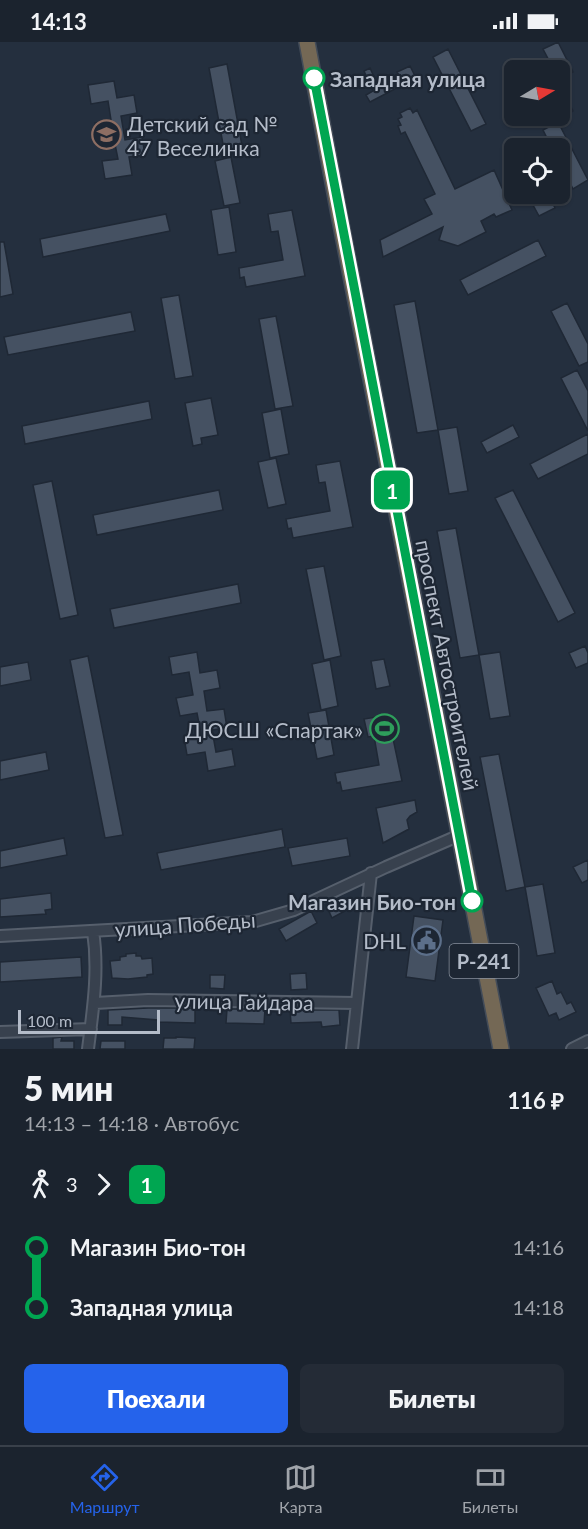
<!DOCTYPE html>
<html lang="ru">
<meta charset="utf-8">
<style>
:root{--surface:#1b232e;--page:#242b36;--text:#f1f3f6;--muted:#a0a4aa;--line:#39404a;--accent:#2563eb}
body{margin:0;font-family:Lato,sans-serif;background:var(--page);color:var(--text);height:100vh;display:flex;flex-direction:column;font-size:22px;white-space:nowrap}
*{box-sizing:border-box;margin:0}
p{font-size:20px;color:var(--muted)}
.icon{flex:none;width:33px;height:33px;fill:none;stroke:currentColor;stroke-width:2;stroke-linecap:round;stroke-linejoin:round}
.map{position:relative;height:1007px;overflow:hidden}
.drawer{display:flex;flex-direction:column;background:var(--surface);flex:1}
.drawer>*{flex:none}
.badge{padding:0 12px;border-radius:9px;font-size:21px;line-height:39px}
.needle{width:39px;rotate:80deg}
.buttons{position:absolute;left:504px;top:18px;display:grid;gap:12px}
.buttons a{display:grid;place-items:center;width:66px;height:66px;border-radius:9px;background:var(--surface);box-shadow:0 2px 4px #0004,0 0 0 2px var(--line);font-size:30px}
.scale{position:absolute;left:18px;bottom:15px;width:142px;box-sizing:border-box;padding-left:6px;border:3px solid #b4bcc9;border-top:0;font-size:16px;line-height:21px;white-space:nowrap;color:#b4bcc9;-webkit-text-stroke:4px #1d2633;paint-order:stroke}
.map>.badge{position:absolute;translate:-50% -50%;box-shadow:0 0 0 3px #fff}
.legs{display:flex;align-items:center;gap:9px;height:66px;padding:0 24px;font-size:20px}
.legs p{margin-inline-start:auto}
.headline{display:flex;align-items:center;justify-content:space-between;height:102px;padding:0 24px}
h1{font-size:33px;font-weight:800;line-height:45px}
.primary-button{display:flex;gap:12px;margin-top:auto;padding:12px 24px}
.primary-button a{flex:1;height:69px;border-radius:9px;background:var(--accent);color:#fff;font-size:24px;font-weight:800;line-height:69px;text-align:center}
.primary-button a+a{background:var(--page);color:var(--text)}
ul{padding:0 24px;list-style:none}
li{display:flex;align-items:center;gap:21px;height:60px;font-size:22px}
li i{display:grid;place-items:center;width:9px;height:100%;margin:0 8px;background:currentColor}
li i::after{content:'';width:15px;height:15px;margin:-8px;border:4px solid;border-radius:50%;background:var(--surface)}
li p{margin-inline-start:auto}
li:first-child i{background:linear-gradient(#0000 50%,currentColor 0)}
li:last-child i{background:linear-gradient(currentColor 50%,#0000 0)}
.status{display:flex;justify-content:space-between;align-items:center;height:42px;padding:0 30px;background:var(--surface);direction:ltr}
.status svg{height:16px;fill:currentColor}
.tabs{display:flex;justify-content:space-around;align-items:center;height:84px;border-top:2px solid var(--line);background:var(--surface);font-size:16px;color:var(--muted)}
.tabs a{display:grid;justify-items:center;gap:3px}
.tabs .selected{color:var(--accent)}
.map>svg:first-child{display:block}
.building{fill:#455162;stroke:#1f2835;stroke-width:1.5}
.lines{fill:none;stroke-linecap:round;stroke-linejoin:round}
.minor-casing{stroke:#565f6c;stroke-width:14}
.highway-casing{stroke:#434c59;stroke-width:18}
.minor{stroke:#38414e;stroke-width:10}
.highway{stroke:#746855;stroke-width:15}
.line-1-casing{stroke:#fff;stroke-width:14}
.line-1{stroke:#00a651;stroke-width:9}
.stop-1-dot{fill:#fff;stroke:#00a651;stroke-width:3}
.labels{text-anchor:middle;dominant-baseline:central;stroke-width:4.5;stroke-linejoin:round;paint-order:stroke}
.shield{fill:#1d2633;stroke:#878f9c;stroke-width:1.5}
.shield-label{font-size:20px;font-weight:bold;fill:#b4bcc9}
.stop-label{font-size:21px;font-weight:bold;fill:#b4bcc9;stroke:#1d2633;text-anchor:start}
.poi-label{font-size:21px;fill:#b4bcc9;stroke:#1d2633;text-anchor:end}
.street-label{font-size:21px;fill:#b4bcc9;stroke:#1d2633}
</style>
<div class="status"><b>14:13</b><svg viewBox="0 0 49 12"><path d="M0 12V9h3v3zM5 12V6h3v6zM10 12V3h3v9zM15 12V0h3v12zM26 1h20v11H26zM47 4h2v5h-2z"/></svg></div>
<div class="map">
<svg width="588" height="1007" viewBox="0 0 588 1007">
<rect width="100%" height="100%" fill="#242f3e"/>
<path class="building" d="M558 0 573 30 560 36V28H554L543 7Z
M448 7 486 82 471 89 433 15Z
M227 22 243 109 225 113 209 26Z
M410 24 416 36 370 60 366 53 373 49 364 29 370 26 379 46 400 35 397 30Z
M114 39 117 56 134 53 137 71 121 74 125 98 142 95 145 113 129 115 132 133 105 137 102 119 118 117 114 97 98 99 95 81 111 78 108 59 91 62 88 43Z
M560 43 573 69 560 76Z
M410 66 413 71 417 68 455 147 494 128 512 168 496 175 494 172 481 179 486 190 458 204 439 198 443 185 383 215 380 198 432 172 424 157 435 152 405 90 401 92 398 84 401 83 398 77 402 75 400 71Z
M558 80 588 138 573 147 560 120V106H552L543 88Z
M231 115 240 161 224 164 215 119Z
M527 152H548L555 166 539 174Z
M229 165 236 210 218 213 211 168Z
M292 168 305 234 246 245 244 235 240 236 239 226 283 218 278 189 271 190 268 172Z
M166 172 170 189 43 215 40 197Z
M538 198 546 214 468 253 460 238Z
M0 200H4L13 252 0 255Z
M179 253 193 334 175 337 161 256Z
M415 259 438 388 417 391 394 263Z
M567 261 588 302V320L579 324 551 269Z
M131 270 135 289 8 313 4 295Z
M276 274 293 364 275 367 259 277Z
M577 328 588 349V389L561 336Z
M211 356 218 393 201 396 202 402 193 404 185 361Z
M149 359 152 377 25 402 22 384Z
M281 367 289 412 270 416 262 371Z
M513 383 519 395 487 411 481 400Z
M457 385 468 449 449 452 438 388Z
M588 392V412L538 437 530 422Z
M276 416 286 462 268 466 258 420Z
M340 419 353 485 293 496 291 486 288 487 286 477 330 469 325 440 319 441 316 423Z
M52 439 78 573 60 577 33 443Z
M219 448 223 468 97 493 93 473Z
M513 448 575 571 558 580 495 456Z
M456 486 479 613 460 616 437 489Z
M324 524 341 614 324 618 306 527Z
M238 542 241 561 114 586 110 567Z
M585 604 588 611V621L576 626 569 611Z
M197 610 200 631 217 628 220 646 204 649 207 669 224 667 227 686 212 688 216 710 232 707 235 724 208 729 205 710 187 713 184 695 201 692 197 671 180 674 176 656 193 653 189 630 172 633 169 615Z
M500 610 510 674 490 677 479 613Z
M88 614 123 793 105 796 70 618Z
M384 617 390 644 376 647 371 619Z
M330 618 338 664 321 668 312 622Z
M28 620 31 638 0 644V625Z
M326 668 334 713 317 717 308 671Z
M388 673 402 739 342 749 340 740 337 741 335 731 379 723 374 694 368 695 364 677Z
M46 710 49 728 0 738V719Z
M499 712 525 845 506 849 480 715Z
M415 758 417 770 410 774 407 778 409 787 383 801 376 766Z
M282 787 285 805 161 828 157 811Z
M64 796 67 813 0 826V809Z
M347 796 350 814 292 824 288 806Z
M588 818V838L582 841 573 825Z
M543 842 555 911 537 914 525 845Z
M51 851 52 867 45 868 46 872 0 875V857Z
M339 856 345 869 332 876 326 863Z
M311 869 317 881 286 899 279 887Z
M414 874 443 878 435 939 406 935Z
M136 911V914H141L142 917 152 916 153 932 147 933V935L128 937 112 936 110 919 120 918V915L126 914V912Z
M81 915 82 935 0 940V920Z
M306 931 307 947 291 948 290 932Z
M210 933H225L224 947 210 946Z
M552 939 557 952 561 950 567 962 571 960 576 970 559 978 556 971 549 974 536 946Z
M148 966H195V981L158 980V978L122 975V983H108V968Z
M227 967H265L264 982 226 981Z
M290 968H339L340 983 322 985 321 980 291 981Z
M62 995 61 999H74V1007H53V996Z
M176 995 195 996 194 1007H163L164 996H176Z
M101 999H125V1007H100Z"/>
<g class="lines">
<defs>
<path id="minor" d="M0 894 252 880 294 868 386 825 460 793
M95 961 148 958 357 961
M0 990 91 987
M88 1007C93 967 99 929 93 889
M352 1007 371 831
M572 1007 588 999"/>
<path id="highway" d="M307 0 338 167 501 1007"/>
</defs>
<use href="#minor" class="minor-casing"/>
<use href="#highway" class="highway-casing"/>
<use href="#minor" class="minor"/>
<use href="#highway" class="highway"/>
</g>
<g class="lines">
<defs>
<path id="line-1" d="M314 36 472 859"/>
</defs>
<use href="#line-1" class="line-1-casing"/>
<use href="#line-1" class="line-1"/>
</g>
<defs>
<symbol id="school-ring" viewBox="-11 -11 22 22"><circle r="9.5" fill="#1d2633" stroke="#8d6e63" stroke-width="1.5"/><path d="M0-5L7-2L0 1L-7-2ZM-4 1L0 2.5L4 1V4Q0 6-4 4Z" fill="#8d6e63"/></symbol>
<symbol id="stadium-ring" viewBox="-11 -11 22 22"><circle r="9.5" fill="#1d2633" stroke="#2e9e5b" stroke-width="1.5"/><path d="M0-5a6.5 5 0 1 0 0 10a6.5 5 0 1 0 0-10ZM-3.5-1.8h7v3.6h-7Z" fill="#2e9e5b"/></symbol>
<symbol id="civic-ring" viewBox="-11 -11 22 22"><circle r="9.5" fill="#1d2633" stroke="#5c6f8a" stroke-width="1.5"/><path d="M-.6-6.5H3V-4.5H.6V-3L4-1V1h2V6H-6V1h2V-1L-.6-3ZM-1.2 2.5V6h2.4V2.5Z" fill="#5c6f8a"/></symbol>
</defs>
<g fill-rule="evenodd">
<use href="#school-ring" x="90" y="76" width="33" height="33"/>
<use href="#stadium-ring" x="368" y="670" width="33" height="33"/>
<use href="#civic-ring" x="410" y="882" width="33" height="33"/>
</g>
<g class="stop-1-dot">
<circle cx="314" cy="36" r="10"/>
<circle cx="472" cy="859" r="10"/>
</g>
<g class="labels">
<rect class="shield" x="449.5" y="902" width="69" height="34" rx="4.5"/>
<g class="shield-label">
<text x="484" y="919">Р-241</text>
</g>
<g class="stop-label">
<text x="330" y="36">Западная улица</text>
<text x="456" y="859" text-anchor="end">Магазин Био-тон</text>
</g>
<g class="poi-label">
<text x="127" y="81" text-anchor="start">Детский сад №<tspan x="127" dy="24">47 Веселинка</tspan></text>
<text x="363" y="687">ДЮСШ «Спартак»</text>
<text x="406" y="898">DHL</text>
</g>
<g class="street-label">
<text transform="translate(448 623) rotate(79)">проспект Автостроителей</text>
<text transform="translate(185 882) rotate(-4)">улица Победы</text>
<text transform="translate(244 959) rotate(1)">улица Гайдара</text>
</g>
</g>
</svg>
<div class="buttons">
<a><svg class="needle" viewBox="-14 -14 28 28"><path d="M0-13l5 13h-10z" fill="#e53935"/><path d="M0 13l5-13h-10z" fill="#a0a4aa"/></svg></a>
<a><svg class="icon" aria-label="locate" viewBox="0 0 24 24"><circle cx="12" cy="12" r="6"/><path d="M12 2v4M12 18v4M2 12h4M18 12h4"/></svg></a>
</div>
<div class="scale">100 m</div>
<b class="badge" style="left:392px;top:448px;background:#00a651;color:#fff">1</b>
</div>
<section class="drawer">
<div class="headline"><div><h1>5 мин</h1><p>14:13 – 14:18 · Автобус</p></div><b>116 ₽</b></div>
<div class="legs"><svg class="icon" aria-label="walk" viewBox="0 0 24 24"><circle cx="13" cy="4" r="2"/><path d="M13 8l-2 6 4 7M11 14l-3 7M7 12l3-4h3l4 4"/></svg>3<svg class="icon" aria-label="forward" viewBox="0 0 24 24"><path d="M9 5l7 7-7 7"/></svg><b class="badge" style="background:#00a651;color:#fff">1</b></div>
<ul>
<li><i style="color:#00a651"></i><b>Магазин Био-тон</b><p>14:16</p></li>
<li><i style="color:#00a651"></i><b>Западная улица</b><p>14:18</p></li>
</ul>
<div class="primary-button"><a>Поехали</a><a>Билеты</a></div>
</section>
<nav class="tabs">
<a class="selected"><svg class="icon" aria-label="directions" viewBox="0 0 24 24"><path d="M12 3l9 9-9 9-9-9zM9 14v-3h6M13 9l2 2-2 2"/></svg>Маршрут</a>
<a><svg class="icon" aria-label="map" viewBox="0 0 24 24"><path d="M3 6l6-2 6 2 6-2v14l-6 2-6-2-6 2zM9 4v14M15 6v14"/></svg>Карта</a>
<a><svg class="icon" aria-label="tickets" viewBox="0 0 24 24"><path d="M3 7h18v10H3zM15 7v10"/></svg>Билеты</a>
</nav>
